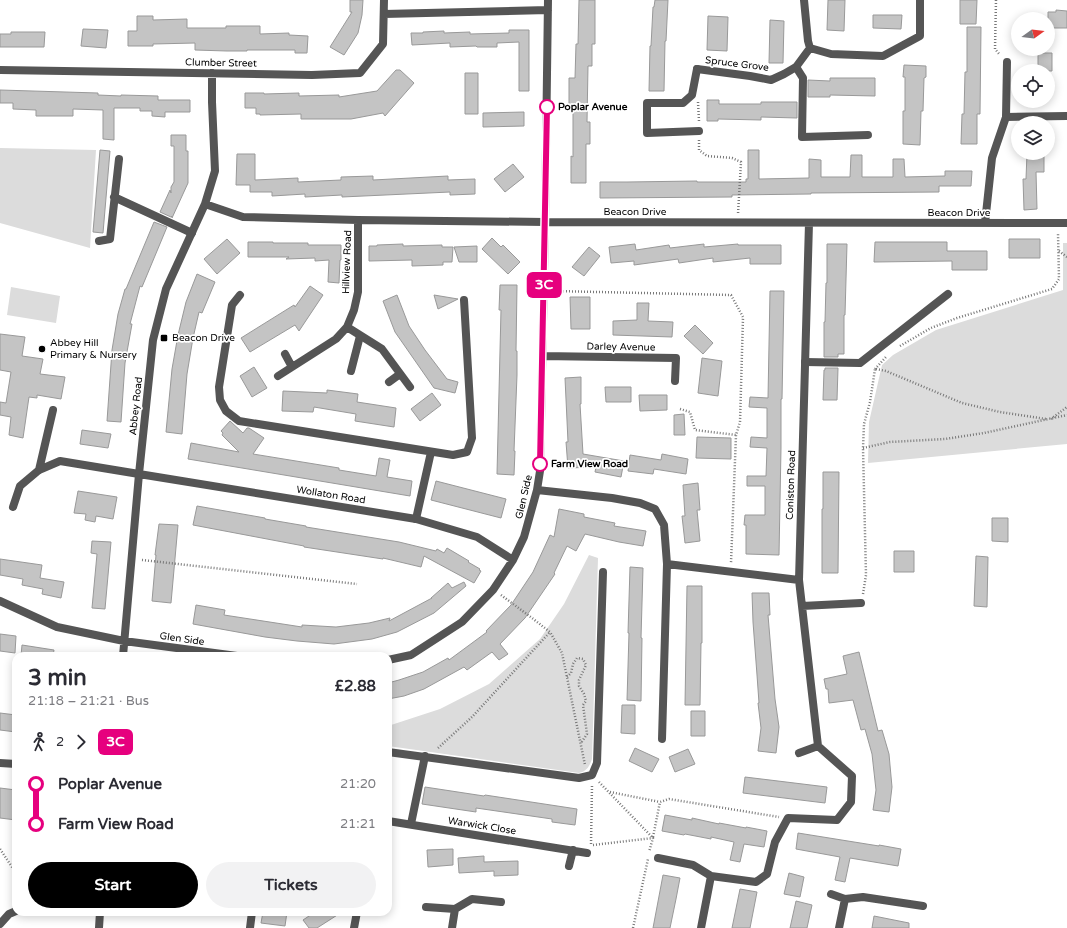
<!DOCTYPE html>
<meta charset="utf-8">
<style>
:root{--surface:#fff;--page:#f2f2f3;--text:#2b2b33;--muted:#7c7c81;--accent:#000}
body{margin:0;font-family:"Varela Round",sans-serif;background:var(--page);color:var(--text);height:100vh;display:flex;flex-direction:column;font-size:15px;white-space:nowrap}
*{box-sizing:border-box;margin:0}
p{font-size:13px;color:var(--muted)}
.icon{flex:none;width:22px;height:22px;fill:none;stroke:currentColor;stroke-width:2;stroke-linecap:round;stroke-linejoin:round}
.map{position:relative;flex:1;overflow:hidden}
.sheet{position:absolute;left:12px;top:652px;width:380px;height:264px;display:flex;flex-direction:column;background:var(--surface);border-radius:12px;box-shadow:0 2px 10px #0003}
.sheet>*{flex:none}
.badge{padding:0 8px;border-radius:6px;font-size:14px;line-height:26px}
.needle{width:26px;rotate:75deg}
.controls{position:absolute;left:1011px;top:12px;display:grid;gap:8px}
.controls a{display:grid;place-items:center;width:44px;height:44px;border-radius:50%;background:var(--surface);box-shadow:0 2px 10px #0003;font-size:20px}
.map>.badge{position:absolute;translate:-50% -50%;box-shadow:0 0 0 2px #fff}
.legs{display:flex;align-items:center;gap:6px;height:44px;padding:0 16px;font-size:13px}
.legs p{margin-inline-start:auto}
.summary{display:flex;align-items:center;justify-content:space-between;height:68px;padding:0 16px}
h1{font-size:22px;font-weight:700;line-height:30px}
.primary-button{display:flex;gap:8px;margin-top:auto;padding:8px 16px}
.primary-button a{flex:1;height:46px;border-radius:24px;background:var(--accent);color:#fff;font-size:16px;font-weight:700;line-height:46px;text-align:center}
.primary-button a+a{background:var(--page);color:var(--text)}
ul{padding:0 16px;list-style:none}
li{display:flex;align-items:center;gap:14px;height:40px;font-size:15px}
li i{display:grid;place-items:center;width:6px;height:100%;margin:0 5px;background:currentColor}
li i::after{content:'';width:10px;height:10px;margin:-5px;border:3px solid;border-radius:50%;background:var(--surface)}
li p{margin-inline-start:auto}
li:first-child i{background:linear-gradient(#0000 50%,currentColor 0)}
li:last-child i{background:linear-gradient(currentColor 50%,#0000 0)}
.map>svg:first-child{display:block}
.green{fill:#dcdcdc}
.building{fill:#c4c4c4;stroke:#999}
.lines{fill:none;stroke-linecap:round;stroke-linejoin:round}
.path{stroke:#777;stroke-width:2.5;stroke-dasharray:1 2;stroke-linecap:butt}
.service{stroke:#555;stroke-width:8}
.minor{stroke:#555;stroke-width:8}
.line-1-casing{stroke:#fff;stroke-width:9}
.line-1{stroke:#e6007e;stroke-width:6}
.stop-1-dot{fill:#fff;stroke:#e6007e;stroke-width:2}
.poi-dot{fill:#000;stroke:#fff;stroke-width:1.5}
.labels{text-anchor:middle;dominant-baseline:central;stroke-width:3.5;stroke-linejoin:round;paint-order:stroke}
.street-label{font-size:10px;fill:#000;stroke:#fff}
.stop-label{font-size:10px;font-weight:bold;fill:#000;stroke:#fff;text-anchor:start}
.poi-label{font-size:10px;fill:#000;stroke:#fff;text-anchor:start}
</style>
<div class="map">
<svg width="1067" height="928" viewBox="0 0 1067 928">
<rect width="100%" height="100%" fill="#fff"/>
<path class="green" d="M0 148 96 150 90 248 0 223Z
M1063 243H1067V444L868 463 869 422 882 365 893 355 936 330 1063 290Z
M11 287 60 296 56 323 7 315Z
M589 555 598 558 592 759C589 767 587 771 579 773L388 746V726L440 709 489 684 540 639 564 604Z"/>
<path class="building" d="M350 0H363L362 15 358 33 344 55 330 47 352 12H350Z
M579 0H595V44H592V66H588L587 122H590V144H586V183H571V156L573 157V109H569V78H575L576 44H578Z
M655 0H668L666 41H665L664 91H649L650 46H651L653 7H654Z
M828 0H845L844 31 827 30Z
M960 0H977L976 24H960Z
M1056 10 1067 11V28H1048V12H1056Z
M873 15H902L901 29 873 28Z
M137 16H153V20L187 19V28H226V26H260V34L289 33V35L308 36 307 53H295V50H247V51H227L195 50V43L153 44V46H128V31H137Z
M708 16 728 17 727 51 707 50Z
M770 20 784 21 783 63H769Z
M967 27H981L980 114H977V144H961L962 114H964L965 72H967Z
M83 29 108 30 106 48 81 46Z
M509 30H529V91H519V42L497 43V47H477L476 46 450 47V43L412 45 411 33H423V32L444 31V33L470 32V34L509 33Z
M11 32H45L44 47H0V34H11Z
M1038 53H1052V71H1038Z
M904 65 926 66V77L924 78 923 111H921L920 145 903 144V111H905V77H903Z
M396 70H400L414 83 385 116 383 113 351 119H301V114L260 115V114H256V108H245V93H264V94L299 93V96L339 95V97L377 91Z
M465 73H478V114H465Z
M830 78H875V96L830 95V97H808V80L830 81Z
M0 90 98 93V95L121 96V95L158 96V100H190V112H165V117L152 116V111H140V108H114V140L103 139V110L73 109V116H36V110L13 109V103H0Z
M707 100H719V104H761V102H797V118L761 117V120L718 119V121H707Z
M524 112V126L483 127V113Z
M171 135H186V151H188V183L172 218V216L171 217 160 212 170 190 171 193V187L174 182V146H171Z
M100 150 110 151 103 233 93 232Z
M748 150H759V179L809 178V159L821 160V177H850L851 155H862V177H893V159H904L905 177 945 176V171H972L971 186H939V192L811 193V194L732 195V197L600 198V182H627L697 181V182H746V179H748Z
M1027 153H1044V172H1036L1037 209 1024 210 1023 179H1026Z
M237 154H255V180L298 178V182L341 180V177L373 176V180L448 176V180L475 179V194L450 195V192L342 197V195L305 197V194L272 196V192H250V185H236Z
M513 164 524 177 505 192 494 179Z
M154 222 167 227 142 287 140 286 130 324H132L125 363 121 422 107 421 112 350 118 314 125 289H126Z
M492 238 501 247 503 245 520 262 508 274 482 249Z
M227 239 240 253 217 274 204 259Z
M1009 239H1040V258H1009Z
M248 242H273V243H308V245H341V260H340L339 283 328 282 329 260 315 261V258L286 259 289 257H248Z
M875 242H947V251H987V270H952V261L874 262Z
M403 244V246L442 245V247H453L452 262H443V265L412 266V260L369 261V246H377V245Z
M635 244 636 250 669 245 670 248 704 244V247L738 244V245H781V264H750V258L713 262V258L679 263 678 259 634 265V261L611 263 609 247Z
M827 244H847L845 315H844V354H838V357H824V322H825L826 283H827Z
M477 246V262H459L454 247Z
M589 247 600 256 584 276 572 267Z
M197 274 215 282 202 313 199 312 193 338 187 374 182 434 166 432 172 369 178 335 186 302Z
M500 285H517L516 351H517V375L514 451H515L514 475 497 474 501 310H499Z
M310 286 323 295 299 331 295 325 250 352 241 338 294 305 295 307Z
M770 291H784L782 399H781V448L779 555 746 554V525H744L745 515H765V486H747V476H766L767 448 750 447 751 437 767 438V408L749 407 750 397 768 398Z
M397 295 409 326 425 350 447 379 458 382 455 393 434 388 395 332 383 301Z
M434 295 458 299 438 309Z
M570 297H590V329H571Z
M637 303H649L648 321 673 322 672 337 613 335V321L637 320Z
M695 325 713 343 703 354 684 336Z
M0 334 25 337 22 356 43 359 40 374 65 377 61 399 37 395V398L29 397 23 438 9 435 11 417 0 415V402L6 403 11 372 0 370Z
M702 358 722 361 718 396 698 393Z
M254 367 267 388 252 397 240 376Z
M825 368H838L837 400H823L824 370H825Z
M581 377V404H580L583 454 624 461 621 477 595 472 596 467 568 468 566 442H568L565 378Z
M605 387H631V402H606Z
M327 390 358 394 357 402 396 408 394 427 355 421 356 414 314 407 313 412 282 411 283 391 327 393Z
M432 393 441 405 420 421 411 409Z
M639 395H667V410L640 411Z
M684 414 685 435H674V415Z
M230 421 243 433 247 428H249L264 438 253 454 339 468V470L376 476 379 458 390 460 387 477 412 481 410 496 188 459 191 443 239 452 222 435 223 433 221 431Z
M82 430 111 434 108 448 80 444Z
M697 437 731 438V459L696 458Z
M662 454 688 459 686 474 654 469 653 474 628 471 630 455 661 460Z
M823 472H839L838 573H822V509H823Z
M436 481 506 499 501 518 431 500Z
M698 483 700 510H697L700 541 685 543 682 516H685L683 485Z
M78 491 117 497 113 519 96 516 95 522 85 520 86 514 74 513Z
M197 506 265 518V519L306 526V527L399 542 436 551 437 549 444 553 447 548 469 561 468 562 480 569 479 570 481 571 474 583 424 556 421 567 383 558V559L304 547V546L193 525Z
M559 509 584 514V517L615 523 614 526 646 531 643 546 619 542 585 534 576 551 567 546 554 573 555 574 525 618 500 644 508 654 499 660 492 652 467 670 464 667 424 689 404 696 388 699V683L399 680 423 672 448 658 449 660 487 632 486 631 511 605 533 572 550 535 554 537Z
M992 518H1008V542L992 541Z
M159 524 178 525 171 603 152 601 156 555H155Z
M92 541 111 542 105 609 92 608 97 554 91 553Z
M894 551H914V572H894Z
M976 556 988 557 987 607 974 606Z
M0 559 42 565 40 578 64 582 61 598 42 594 43 589 22 585 23 579 0 575Z
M630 567 643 568 641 638H642L641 701 627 700 629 633H628Z
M464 582 466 586 434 613 397 632 372 639 334 644 297 641 265 637 193 624 196 605 225 610 224 615 302 627V625L336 627 369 623 390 618 389 621 432 598H431L448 583 452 588Z
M687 586H702V643H701L700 705H685Z
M752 593H769L770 615H768L775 699 779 727 776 753 758 751 761 728 758 703H759L757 675 753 622Z
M0 634 16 636 15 653 0 651Z
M22 645 54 650 53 656H21Z
M859 652 878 731 882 730 889 754 892 787 889 812 873 810 876 790 872 754 865 729 861 730 853 700 829 703 828 689H826L824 679 847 674 843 656Z
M622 705H635V734L621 733Z
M691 711H705V736H691Z
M0 713 16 715V732L0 730Z
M635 748 659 759 652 772 629 761Z
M688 749 695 764 675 772 669 757Z
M745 777 827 787 825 803 743 793Z
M425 787 484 796 485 795 577 809 575 825 552 822V819L476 808V812L422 804Z
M0 788 16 790V820L0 818Z
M665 815 692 820V818L719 824V823L746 828V827L767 831 764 847 744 844 740 862 730 860 734 842 711 837V839L685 834 684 835 662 831Z
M798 833 879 846V845L901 849 898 866 850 858 845 882 835 880 840 857 796 849Z
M453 849V865L428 867 427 850Z
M484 856V862L518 861V875L494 876V871L459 873 458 858Z
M789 873 804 877 800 897 784 894Z
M663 875 680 878 676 899 670 928H653Z
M740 889 757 892 750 928H732Z
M796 901 812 905 807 928H790Z
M263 912H287L285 926 261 923Z
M315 912H342L317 928H309L303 920Z
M874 916 909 923V928H872Z"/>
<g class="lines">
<path class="path" d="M996 0 995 49 1000 55
M698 102 699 121
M699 140V150L707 156 732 158 741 162 738 214
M1059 251 1067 257
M554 291 731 295 743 317 740 422 736 435 731 563
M900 346 931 328 957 318 1052 289 1059 279 1058 233
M875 369 886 357
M876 369 886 371 962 403 1000 412 1046 419
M680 409 690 412 695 430 736 435
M1051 419 1067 407
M863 448 890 442 945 439 984 433 1067 415
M142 560 357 584
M863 594 866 575 863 448 864 424 870 402 875 369
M501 595 532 618 550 632 562 653 585 765
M567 677 571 673 573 664 577 658 583 659 586 665 579 680V686L584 694 586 701 583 705 587 734 581 743
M438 748 472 717 550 632
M599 782 653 838
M610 792 660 802
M653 837 660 802 669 799 779 817
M591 844 592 785
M593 845 653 838 649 852
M0 849 16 873
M633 928 648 859"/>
<path class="service" d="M796 67 803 78 802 137 868 135
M697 69 692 95 683 103H647V133L699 131
M1006 117 1067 116
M114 197 192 233
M99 241 110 239 119 159
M240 295 232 305 219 387 220 400 226 411 239 421 453 455 467 452 472 438 464 300
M805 362 860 363 948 294
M351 371 360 336
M39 470 53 410
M13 507 20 486 39 470 60 461 139 474
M416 519 431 452
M388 752 579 778 592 775 597 763 603 572
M411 824 425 756
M426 907 455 909 472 899 501 902
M250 928 252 912
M452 928 455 909"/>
<path class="minor" d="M804 0 808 41 810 48 831 54 883 56 920 36V0
M384 14 548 10
M697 69 750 76 771 80 784 74 796 67 810 48
M0 70 312 75 360 73 383 44 384 0
M205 204 243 217 358 220 545 222 1067 223
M809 223 799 580 818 746
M985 223 992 158 1006 117 1007 62
M347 327 382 349 410 387
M285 354 292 367
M542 356 676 358 675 381
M278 376 336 339 347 327 354 310 358 292V220
M389 382 400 374
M139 474 416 519 477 537 513 560
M537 490 612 498 640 503 655 509 664 525 667 564 662 739
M667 564 799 580
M0 601 57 627 124 641 237 656
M802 606 861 603
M123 656 139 474 153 340 166 289 205 204 215 171 212 102V73
M388 660 411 655 462 622 493 590 513 560 524 537 537 490 540 471 545 222 548 0
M799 753 818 746
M0 763 16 764
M388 821 587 853
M658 858 693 865 711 876 756 882 767 874 775 842 788 818 837 820 851 802 852 776 818 746
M569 866 573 850
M831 894 845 899
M0 924 9 914 16 911
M99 928 100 912
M354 928 357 912
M701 928 711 876
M839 928 845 899 863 897 923 906"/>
</g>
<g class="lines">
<defs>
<path id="line-1" d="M540 464 547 107"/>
</defs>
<use href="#line-1" class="line-1-casing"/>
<use href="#line-1" class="line-1"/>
</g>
<g class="stop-1-dot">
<circle cx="547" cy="107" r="7"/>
<circle cx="540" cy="464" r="7"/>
</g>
<g class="poi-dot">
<rect x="160" y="334" width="8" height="8" rx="2"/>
<circle cx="42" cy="349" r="4"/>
</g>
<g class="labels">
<g class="street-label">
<text transform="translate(221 63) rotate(1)">Clumber Street</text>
<text transform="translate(737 64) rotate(7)">Spruce Grove</text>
<text x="635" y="212">Beacon Drive</text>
<text x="959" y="213">Beacon Drive</text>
<text transform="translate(347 262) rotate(-88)">Hillview Road</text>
<text transform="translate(621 347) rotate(1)">Darley Avenue</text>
<text transform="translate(136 406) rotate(-84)">Abbey Road</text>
<text transform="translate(791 485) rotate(-88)">Coniston Road</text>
<text transform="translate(331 495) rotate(9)">Wollaton Road</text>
<text transform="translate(524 497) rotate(-77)">Glen Side</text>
<text transform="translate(182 639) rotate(8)">Glen Side</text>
<text transform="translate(482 826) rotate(9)">Warwick Close</text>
</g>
<g class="stop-label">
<text x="558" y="107">Poplar Avenue</text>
<text x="551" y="464">Farm View Road</text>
</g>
<g class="poi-label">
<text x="172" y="338">Beacon Drive</text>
<text x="50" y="343">Abbey Hill<tspan x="50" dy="12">Primary &amp; Nursery</tspan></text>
</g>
</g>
</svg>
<div class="controls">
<a><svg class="needle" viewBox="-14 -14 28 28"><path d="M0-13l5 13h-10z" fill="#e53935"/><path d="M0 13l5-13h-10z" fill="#7c7c81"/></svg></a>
<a><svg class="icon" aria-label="locate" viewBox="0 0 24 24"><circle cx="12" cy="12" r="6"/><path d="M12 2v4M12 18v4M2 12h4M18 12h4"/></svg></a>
<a><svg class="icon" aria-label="layers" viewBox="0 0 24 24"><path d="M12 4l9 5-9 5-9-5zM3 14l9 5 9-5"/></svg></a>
</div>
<b class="badge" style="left:544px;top:285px;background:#e6007e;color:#fff">3C</b>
<section class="sheet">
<div class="summary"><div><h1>3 min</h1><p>21:18 – 21:21 · Bus</p></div><b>£2.88</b></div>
<div class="legs"><svg class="icon" aria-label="walk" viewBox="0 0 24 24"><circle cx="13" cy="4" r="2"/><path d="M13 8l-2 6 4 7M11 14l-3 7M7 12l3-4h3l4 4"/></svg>2<svg class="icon" aria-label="forward" viewBox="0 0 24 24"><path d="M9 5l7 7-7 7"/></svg><b class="badge" style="background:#e6007e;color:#fff">3C</b></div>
<ul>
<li><i style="color:#e6007e"></i><b>Poplar Avenue</b><p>21:20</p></li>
<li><i style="color:#e6007e"></i><b>Farm View Road</b><p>21:21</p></li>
</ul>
<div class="primary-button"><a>Start</a><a>Tickets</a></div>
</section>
</div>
